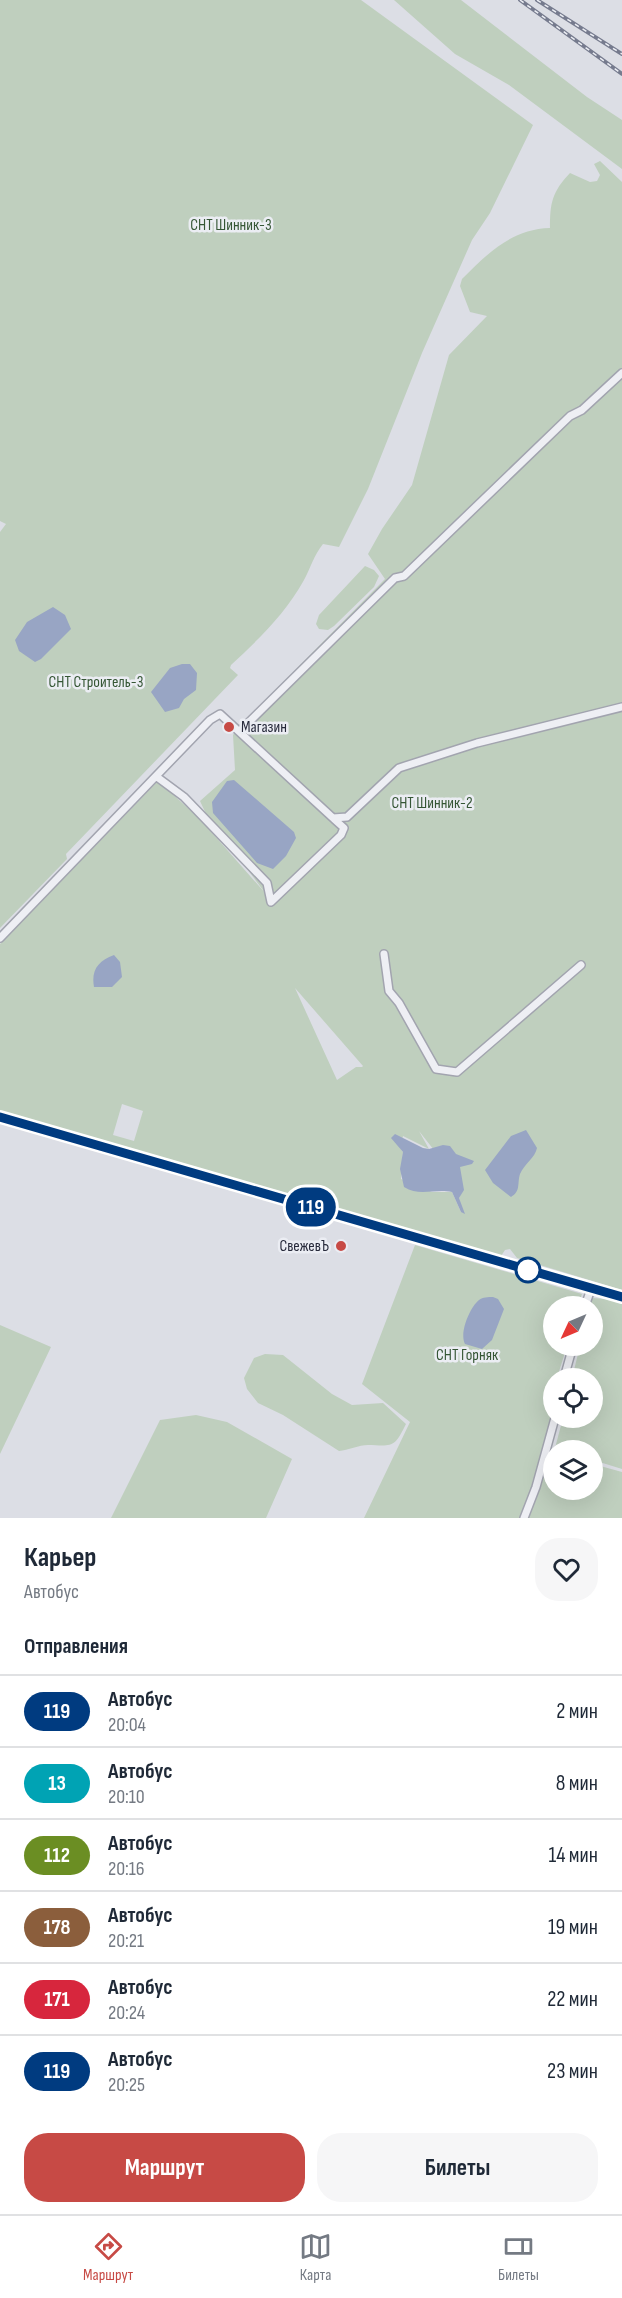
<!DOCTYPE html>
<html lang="ru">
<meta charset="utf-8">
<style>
:root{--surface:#fff;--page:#f6f6f7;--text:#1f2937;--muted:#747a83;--line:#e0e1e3;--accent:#c74a45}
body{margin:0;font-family:"Sofia Sans Condensed",sans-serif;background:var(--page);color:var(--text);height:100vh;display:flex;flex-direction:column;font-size:22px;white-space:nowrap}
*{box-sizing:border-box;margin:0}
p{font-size:20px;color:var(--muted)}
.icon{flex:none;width:33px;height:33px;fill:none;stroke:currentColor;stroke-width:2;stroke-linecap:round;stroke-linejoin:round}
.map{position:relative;height:1518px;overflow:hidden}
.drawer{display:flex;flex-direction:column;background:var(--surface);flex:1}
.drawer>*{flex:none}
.badge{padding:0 12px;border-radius:20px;font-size:21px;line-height:39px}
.needle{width:39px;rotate:226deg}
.controls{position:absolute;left:543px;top:1296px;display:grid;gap:12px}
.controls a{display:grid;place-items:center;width:60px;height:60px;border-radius:50%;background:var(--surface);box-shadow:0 6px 24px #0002;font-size:30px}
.map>.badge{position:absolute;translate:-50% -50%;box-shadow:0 0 0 3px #fff}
h2{padding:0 24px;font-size:22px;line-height:54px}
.round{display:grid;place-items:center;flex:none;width:63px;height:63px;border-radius:24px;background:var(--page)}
.overview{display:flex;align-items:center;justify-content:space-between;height:102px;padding:0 24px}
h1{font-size:28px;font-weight:700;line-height:45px}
.cta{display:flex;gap:12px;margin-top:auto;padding:12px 24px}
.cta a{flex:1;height:69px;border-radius:24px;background:var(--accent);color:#fff;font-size:24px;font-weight:700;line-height:69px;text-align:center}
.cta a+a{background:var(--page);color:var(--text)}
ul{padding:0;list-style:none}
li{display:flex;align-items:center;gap:18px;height:72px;padding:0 24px;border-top:2px solid var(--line)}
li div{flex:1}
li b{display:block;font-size:22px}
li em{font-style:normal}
li .badge{min-width:66px;font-weight:700;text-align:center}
.menu{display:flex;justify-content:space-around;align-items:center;height:84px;border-top:2px solid var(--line);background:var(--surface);font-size:16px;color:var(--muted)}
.menu a{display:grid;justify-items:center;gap:3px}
.menu .active{color:var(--accent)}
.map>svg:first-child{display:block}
.green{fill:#bfcfbe;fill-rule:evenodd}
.water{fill:#98a5c4}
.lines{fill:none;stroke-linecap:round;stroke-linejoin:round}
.minor-casing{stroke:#a2a4af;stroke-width:10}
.minor{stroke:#eeeff4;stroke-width:7}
.rail-casing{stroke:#767b8e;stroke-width:4}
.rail{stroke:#ebedf3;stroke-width:1.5;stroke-dasharray:4.5;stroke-linecap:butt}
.line-casing{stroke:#fff;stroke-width:14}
.line{stroke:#003b80;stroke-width:9}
.poi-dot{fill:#c74a45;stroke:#ebedf3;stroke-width:2}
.stop-dot{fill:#fff;stroke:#003b80;stroke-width:3}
.labels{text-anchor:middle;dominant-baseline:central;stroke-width:5;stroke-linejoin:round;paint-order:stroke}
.park-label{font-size:16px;fill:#355635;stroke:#ebedf3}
.poi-label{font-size:16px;fill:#272a3b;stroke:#ebedf3;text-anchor:start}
</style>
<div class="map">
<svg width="622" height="1518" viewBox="0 0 622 1518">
<rect width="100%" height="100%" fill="#dcdee5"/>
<path class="green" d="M0 0H361L533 125 490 213 472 240 422 353 368 489 339 547 323 544C314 555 311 567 304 580 285 614 259 639 231 665L230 668 238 675 66 854 67 859 0 928V532L6 524 0 521Z
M394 0H461L587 97 622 120V169L509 85 455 54Z
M600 161 622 182V1290L517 1258 510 1249 505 1250 501 1256 490 1253 0 1111V944L158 781 200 819 266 894 207 816 200 801 235 770 233 735 240 726 385 579 368 554 382 529 412 485 449 355 487 316 470 312 460 286 462 279C488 253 512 229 550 228 550 203 552 192 570 173L590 182 597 181 600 175 594 164ZM295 988 363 1066 362 1067H356L337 1080ZM122 1104 143 1111 134 1141 113 1135ZM419 1131 463 1187 459 1198 461 1212 452 1192H432L401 1179 403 1152 400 1148 403 1136 429 1149Z
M365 566 374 570 379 576 374 587 334 626 328 630 319 629 316 624 319 615Z
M415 1245 582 1294 578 1306H554V1346H567L557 1378H554L549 1452 553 1453 554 1490H592L593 1464 622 1472V1518H364L410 1422 362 1384Z
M592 1298 622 1300V1469L593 1460 592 1450 555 1448 563 1418H592V1378H572L580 1346H592V1306H590Z
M0 1325 51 1347 0 1454Z
M265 1354 283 1355 332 1394 352 1405 383 1403 406 1424C394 1448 393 1446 368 1445 359 1445 348 1450 339 1451L283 1415 258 1403 247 1389 244 1378 254 1358Z
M196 1415 227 1422 292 1459 266 1518H111L160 1420Z"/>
<path class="water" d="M53 607 65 615 71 629 41 659 35 662 19 651 15 640 27 622Z
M182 664H190L197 673 196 690 184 699 179 708 165 712 151 692 170 668Z
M234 780 294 832 296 838 286 856 273 869 257 863 213 813 212 802 227 781Z
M114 955 120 962 122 977 112 987H94C91 970 98 961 114 955Z
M526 1130 537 1148C535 1158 524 1164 520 1174 517 1184 521 1191 511 1197L493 1183 485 1170 511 1136Z
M395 1134 423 1148 429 1149 443 1145 450 1146 456 1154 474 1161 472 1164 460 1167 464 1190 459 1198 465 1214 461 1212 452 1192C435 1188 420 1197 404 1187L400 1169 403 1152 391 1138Z
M493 1297 498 1299 504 1309 492 1340 482 1349 465 1344C459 1333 470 1307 479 1300 483 1297 488 1297 493 1297Z"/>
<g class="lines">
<defs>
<path id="minor" d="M240 731 395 578 404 576 570 416 582 410 622 373
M157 777 184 797 267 883 271 902 341 835 344 828 334 819
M0 938 210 720 220 714 333 818 347 817 399 768 477 743 622 707
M384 954 389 991 399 1003 436 1069 457 1072 581 965
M0 1117 622 1297
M585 1306 591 1289
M564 1378 573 1346
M524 1518 536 1487 555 1418"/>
</defs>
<use href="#minor" class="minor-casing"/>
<use href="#minor" class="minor"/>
<defs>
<path id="rail" d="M520 0 622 74
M537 0 622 54"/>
</defs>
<use href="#rail" class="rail-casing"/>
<use href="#rail" class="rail"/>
</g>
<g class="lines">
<defs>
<path id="line" d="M0 1117 622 1297"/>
</defs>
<use href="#line" class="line-casing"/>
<use href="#line" class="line"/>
</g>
<g class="poi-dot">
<circle cx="229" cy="727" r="6"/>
<circle cx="341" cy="1246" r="6"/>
</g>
<circle class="stop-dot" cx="528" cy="1270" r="12"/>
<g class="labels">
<g class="park-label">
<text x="231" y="225">СНТ Шинник-3</text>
<text x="96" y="682">СНТ Строитель-3</text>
<text x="432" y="803">СНТ Шинник-2</text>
<text x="467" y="1355">СНТ Горняк</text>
</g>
<g class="poi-label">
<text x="241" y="727">Магазин</text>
<text x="329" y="1246" text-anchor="end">СвежевЪ</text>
</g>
</g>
</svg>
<div class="controls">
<a><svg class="needle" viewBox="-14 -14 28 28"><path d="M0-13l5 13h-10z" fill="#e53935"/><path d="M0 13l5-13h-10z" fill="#747a83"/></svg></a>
<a><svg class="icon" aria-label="locate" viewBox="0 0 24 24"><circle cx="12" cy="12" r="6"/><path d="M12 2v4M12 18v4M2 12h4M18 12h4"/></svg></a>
<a><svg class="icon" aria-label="layers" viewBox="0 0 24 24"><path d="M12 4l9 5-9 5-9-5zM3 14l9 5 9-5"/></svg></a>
</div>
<b class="badge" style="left:311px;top:1207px;background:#003b80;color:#fff">119</b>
</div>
<section class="drawer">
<div class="overview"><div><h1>Карьер</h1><p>Автобус</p></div><a class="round"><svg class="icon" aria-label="heart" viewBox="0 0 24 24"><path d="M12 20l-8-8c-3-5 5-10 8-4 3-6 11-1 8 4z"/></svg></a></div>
<h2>Отправления</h2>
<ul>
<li><span class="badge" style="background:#003b80;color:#fff">119</span><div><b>Автобус</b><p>20:04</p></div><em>2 мин</em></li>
<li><span class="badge" style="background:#00a3b4;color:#fff">13</span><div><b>Автобус</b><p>20:10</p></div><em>8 мин</em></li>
<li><span class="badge" style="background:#6b8e23;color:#fff">112</span><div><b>Автобус</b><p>20:16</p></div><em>14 мин</em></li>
<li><span class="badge" style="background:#8b5e3c;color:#fff">178</span><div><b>Автобус</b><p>20:21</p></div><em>19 мин</em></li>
<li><span class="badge" style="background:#d7263d;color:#fff">171</span><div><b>Автобус</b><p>20:24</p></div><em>22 мин</em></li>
<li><span class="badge" style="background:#003b80;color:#fff">119</span><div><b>Автобус</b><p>20:25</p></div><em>23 мин</em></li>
</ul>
<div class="cta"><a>Маршрут</a><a>Билеты</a></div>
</section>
<nav class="menu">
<a class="active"><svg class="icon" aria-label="directions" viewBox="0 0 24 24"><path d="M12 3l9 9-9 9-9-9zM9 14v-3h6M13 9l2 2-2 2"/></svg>Маршрут</a>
<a><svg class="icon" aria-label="map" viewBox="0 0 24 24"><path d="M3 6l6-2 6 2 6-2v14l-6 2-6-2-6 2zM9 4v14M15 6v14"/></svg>Карта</a>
<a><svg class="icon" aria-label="tickets" viewBox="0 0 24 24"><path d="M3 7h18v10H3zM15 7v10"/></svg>Билеты</a>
</nav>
